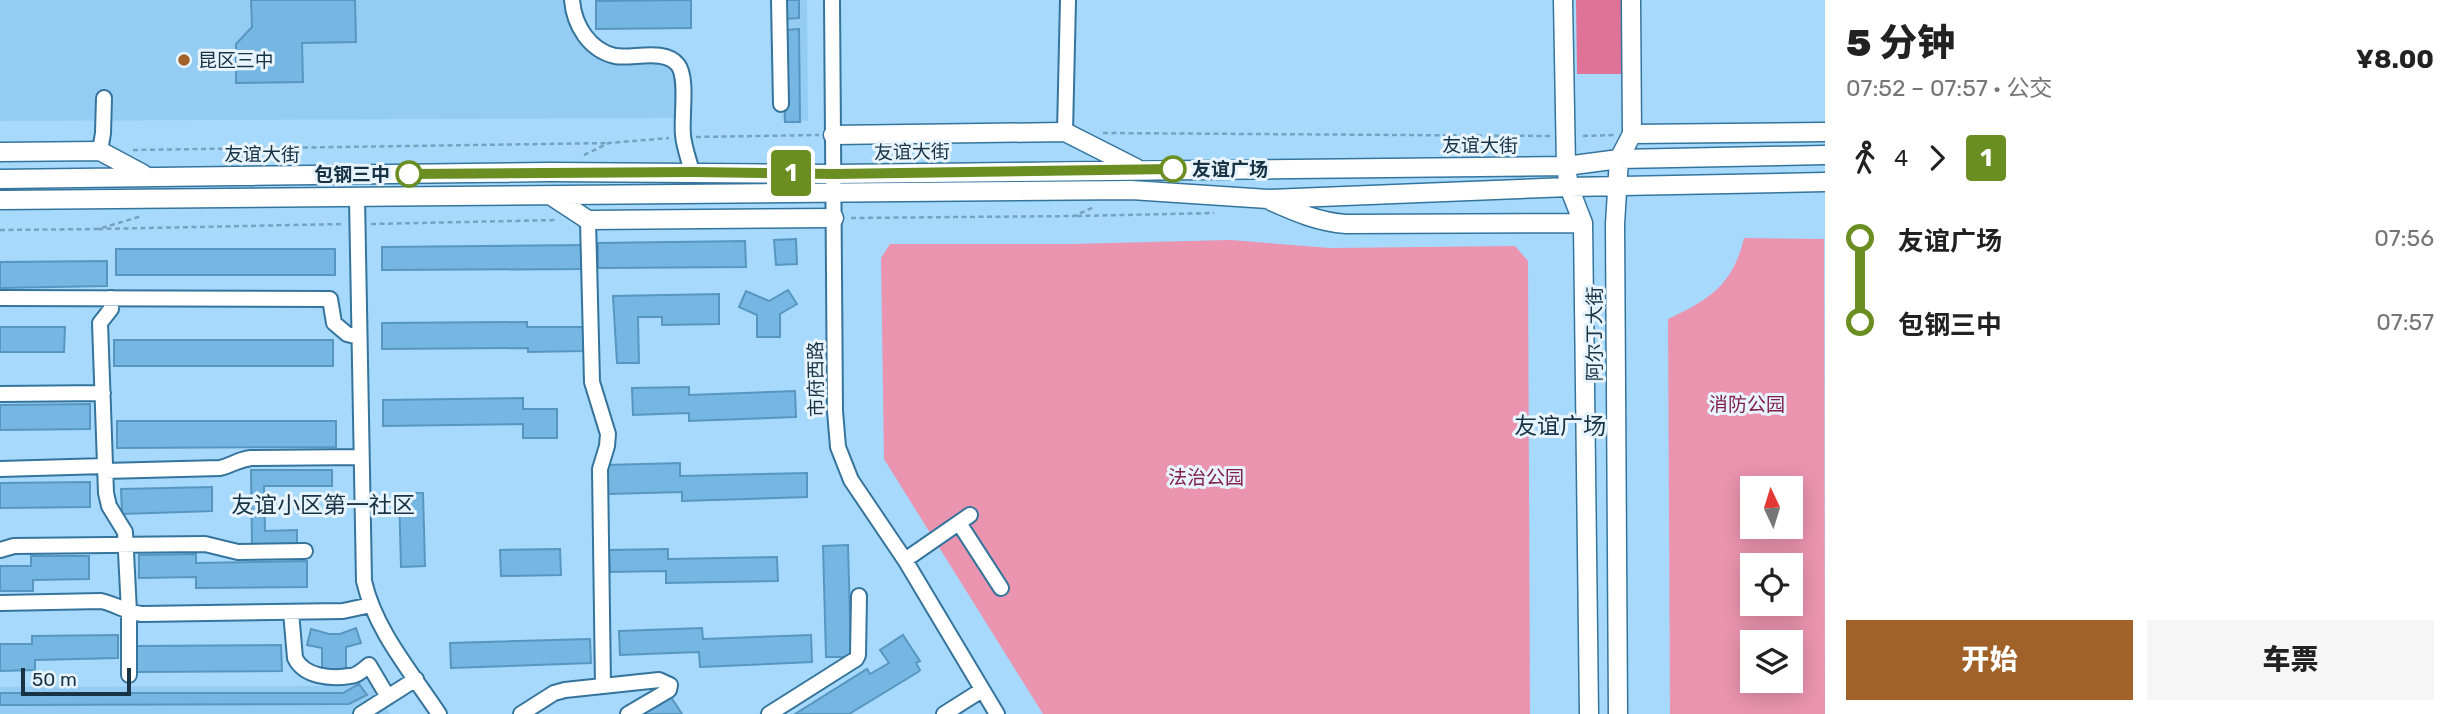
<!DOCTYPE html>
<html lang="zh">
<meta charset="utf-8">
<style>
:root{--surface:#fff;--page:#f6f6f6;--text:#222;--muted:#767676;--accent:#a1622a}
body{margin:0;font-family:Rubik,"Noto Sans SC",sans-serif;background:var(--page);color:var(--text);height:100vh;display:flex;flex-direction:column;font-size:26px;white-space:nowrap}
*{box-sizing:border-box;margin:0}
p{font-size:23px;color:var(--muted)}
.icon{flex:none;width:38px;height:38px;fill:none;stroke:currentColor;stroke-width:2;stroke-linecap:round;stroke-linejoin:round}
.map{position:relative;flex:1;overflow:hidden}
.details{display:flex;flex-direction:column;background:var(--surface);width:630px}
.details>*{flex:none}
.badge{padding:0 14px;border-radius:5px;font-size:24px;line-height:46px}
.needle{width:46px;rotate:356deg}
.buttons{position:absolute;left:1740px;top:476px;display:grid;gap:14px}
.buttons a{display:grid;place-items:center;width:63px;height:63px;border-radius:0px;background:var(--surface);box-shadow:0 4px 18px #0003;font-size:35px}
.scale{position:absolute;left:21px;bottom:18px;width:110px;box-sizing:border-box;padding-left:7px;border:4px solid #183344;border-top:0;font-size:19px;line-height:24px;white-space:nowrap;color:#183344;-webkit-text-stroke:5px #e8f4fd;paint-order:stroke}
.map>.badge{position:absolute;translate:-50% -50%;box-shadow:0 0 0 4px #fff}
.legs{display:flex;align-items:center;gap:10px;height:77px;padding:0 21px;font-size:23px}
.legs p{margin-inline-start:auto}
.summary{display:flex;align-items:center;justify-content:space-between;height:119px;padding:0 21px}
h1{font-size:38px;font-weight:800;line-height:52px}
.action{display:flex;gap:14px;margin-top:auto;padding:14px 21px}
.action a{flex:1;height:80px;border-radius:0px;background:var(--accent);color:#fff;font-size:28px;font-weight:800;line-height:80px;text-align:center}
.action a+a{background:var(--page);color:var(--text)}
ul{padding:0 21px;list-style:none}
li{display:flex;align-items:center;gap:24px;height:84px;font-size:26px}
li i{display:grid;place-items:center;width:10px;height:100%;margin:0 9px;background:currentColor}
li i::after{content:'';width:18px;height:18px;margin:-9px;border:5px solid;border-radius:50%;background:var(--surface)}
li p{margin-inline-start:auto}
li:first-child i{background:linear-gradient(#0000 50%,currentColor 0)}
li:last-child i{background:linear-gradient(currentColor 50%,#0000 0)}
main{display:flex;flex:1;min-height:0}
.map>svg:first-child{display:block}
.built{fill:#95ccf3}
.green{fill:#eb94b0;fill-rule:evenodd}
.forest{fill:#de7297}
.building{fill:#76b6e2;stroke:#5796c0;stroke-width:2}
.lines{fill:none;stroke-linecap:round;stroke-linejoin:round}
.minor-casing{stroke:#35749c;stroke-width:18}
.major-casing{stroke:#35749c;stroke-width:21}
.path{stroke:#77a2bf;stroke-width:2.5;stroke-dasharray:5 3.5;stroke-linecap:butt}
.minor{stroke:#fff;stroke-width:14}
.major{stroke:#fff;stroke-width:18}
.line-1-casing{stroke:#fff;stroke-width:16}
.line-1{stroke:#6b8e23;stroke-width:10}
.poi-dot{fill:#a1622a;stroke:#e8f4fd;stroke-width:2.5}
.stop-1-dot{fill:#fff;stroke:#6b8e23;stroke-width:3.5}
.labels{text-anchor:middle;dominant-baseline:central;stroke-width:6;stroke-linejoin:round;paint-order:stroke}
.poi-label{font-size:19px;fill:#183344;stroke:#e8f4fd;text-anchor:start}
.street-label{font-size:19px;fill:#183344;stroke:#e8f4fd}
.stop-label{font-size:19px;font-weight:bold;fill:#183344;stroke:#e8f4fd;text-anchor:start}
.park-label{font-size:19px;fill:#811f49;stroke:#e8f4fd}
.quarter-label{font-size:23px;fill:#183344;stroke:#e8f4fd}
</style>
<main>
<div class="map">
<svg width="1825" height="714" viewBox="0 0 1825 714">
<rect width="100%" height="100%" fill="#a6d9fc"/>
<path class="built" d="M0 0H568L570 23 574 32 587 46 664 62 670 66 676 81 677 118 0 121Z
M781 0H807L808 121H782Z
M367 676 390 714H0V687L348 686Z"/>
<path class="green" d="M1744 238 1824 239 1825 714H1670L1668 319C1709 300 1733 285 1744 238ZM1752 488H1790V527H1752ZM1752 565H1790V604H1752ZM1752 642H1790V681H1752Z
M1230 240 1330 248 1515 246 1528 261 1530 714H1043L884 459 881 258 890 244H1071Z"/>
<path class="forest" d="M1576 0H1622L1623 74H1577Z"/>
<path class="building" d="M251 0H355L356 42 302 43 303 82 236 83V44L252 27Z
M691 0V28L596 29V1Z
M785 0H799V18L785 19Z
M799 29 800 122H785L784 30Z
M796 239 797 264 776 265 774 240Z
M745 241 746 267 598 268V243Z
M586 245V269L382 270V247Z
M116 249H335V275H116Z
M107 261V286L0 288V262Z
M788 290 797 304 780 314V337H757V315L739 307 746 291 769 301Z
M719 294V324L662 325V317H638L639 363H617L613 296Z
M527 322V327H583V351L528 352V348L382 349V323Z
M0 327H65L64 352H0Z
M114 340H333V366H114Z
M689 387V395L795 391 796 417 689 421V413L633 415 632 388Z
M523 398V409H557V438H523V424L383 426V400Z
M90 404V429L0 430V405Z
M117 421H336V447L117 448Z
M680 463V476L807 473V497L682 501V492L608 494 607 465Z
M251 470H332V486H264L265 531 297 530V544L252 545Z
M90 482V507L0 508V483Z
M212 487V511L122 514 121 489Z
M399 493H423L425 566 401 567Z
M848 545 851 657H826L823 546Z
M560 549 561 575 501 576 500 550Z
M668 549V559L777 557 778 581 666 583V571L610 572 609 550Z
M196 554V563L307 561V587L196 588V577L139 578V555Z
M31 556H89V579L33 580V591H0V566H31Z
M356 628 361 643 346 647V670H322V648L307 645 311 629 329 634H340Z
M702 628 703 639 811 635 812 662 700 667 699 652 620 655 619 631Z
M118 635V658L35 660V670L0 671V644H32V636Z
M903 635 920 661 916 663 920 670 918 672 849 714H795L867 669 870 674 889 663 880 650Z
M590 639 591 663 451 668 450 643Z
M281 645 282 671 136 672V646Z
M359 684 367 695 349 704 0 705V693H343Z
M671 697 682 714H643Z"/>
<g class="lines">
<defs>
<path id="minor" d="M572 0C574 25 589 50 615 56 633 59 665 48 678 65 688 78 681 118 683 135 684 147 689 160 692 172
M779 0 781 104
M832 0 835 411 838 447 851 480 905 560 997 714
M1065 132 1068 0
M100 151 103 133 104 98
M357 198 364 581C375 630 412 673 439 714
M588 220 592 382 608 434 607 446 600 469 603 686
M0 298 330 299 334 323 347 334 359 337
M111 298V309L100 323 106 493 109 506 125 532 129 612V675
M0 394 103 393
M0 469 105 466
M105 471 220 468C233 465 236 460 251 458L361 457
M959 523 1001 588
M0 550 14 546 205 544 238 552 305 551
M905 560 970 515
M0 603 101 601C116 604 127 613 142 614L343 611 371 605
M291 612 295 658C304 677 331 679 350 676 357 676 364 669 369 665L388 697
M361 714 416 679
M521 714 554 693 565 690 659 680 670 685 669 690 628 714
M769 714 856 659 858 655 859 596
M944 714 982 690"/>
<path id="major" d="M1563 0 1566 166 1569 187 1583 223 1589 714
M1632 134 1825 132
M833 135 1065 132 1136 168
M0 152 100 151 143 174
M0 179 550 172 833 174 1566 166 1619 159 1825 155
M553 197 588 220 834 218
M0 200 1131 190 1268 199 1569 187 1825 182
M1271 201C1296 212 1318 222 1346 224L1583 223
M1618 714 1615 224 1619 159 1632 134 1631 0"/>
</defs>
<use href="#minor" class="minor-casing"/>
<use href="#major" class="major-casing"/>
<path class="path" d="M1103 133 1552 136
M1583 136 1615 135
M696 137 819 135
M133 150 609 143
M584 155 609 143 669 138
M1077 216 1214 213
M851 218 1074 216 1094 207
M371 224 557 220
M98 229 343 224
M0 230 98 229 142 216"/>
<use href="#minor" class="minor"/>
<use href="#major" class="major"/>
</g>
<g class="lines">
<defs>
<path id="line-1" d="M409 174 692 172 834 174 1173 169"/>
</defs>
<use href="#line-1" class="line-1-casing"/>
<use href="#line-1" class="line-1"/>
</g>
<circle class="poi-dot" cx="184" cy="60" r="7"/>
<g class="stop-1-dot">
<circle cx="1173" cy="169" r="12"/>
<circle cx="409" cy="174" r="12"/>
</g>
<g class="labels">
<g class="poi-label">
<text x="198" y="60">昆区三中</text>
</g>
<g class="street-label">
<text x="1480" y="145">友谊大街</text>
<text transform="translate(912 152) rotate(-1)">友谊大街</text>
<text x="262" y="154">友谊大街</text>
<text transform="translate(1594 334) rotate(-90)">阿尔丁大街</text>
<text transform="translate(816 379) rotate(-91)">市府西路</text>
</g>
<g class="stop-label">
<text x="1192" y="169">友谊广场</text>
<text x="390" y="174" text-anchor="end">包钢三中</text>
</g>
<g class="park-label">
<text x="1747" y="404">消防公园</text>
<text x="1206" y="477">法治公园</text>
</g>
<g class="quarter-label">
<text x="1560" y="426">友谊广场</text>
<text x="323" y="505">友谊小区第一社区</text>
</g>
</g>
</svg>
<div class="buttons">
<a><svg class="needle" viewBox="-14 -14 28 28"><path d="M0-13l5 13h-10z" fill="#e53935"/><path d="M0 13l5-13h-10z" fill="#767676"/></svg></a>
<a><svg class="icon" aria-label="locate" viewBox="0 0 24 24"><circle cx="12" cy="12" r="6"/><path d="M12 2v4M12 18v4M2 12h4M18 12h4"/></svg></a>
<a><svg class="icon" aria-label="layers" viewBox="0 0 24 24"><path d="M12 4l9 5-9 5-9-5zM3 14l9 5 9-5"/></svg></a>
</div>
<div class="scale">50 m</div>
<b class="badge" style="left:791px;top:173px;background:#6b8e23;color:#fff">1</b>
</div>
<section class="details">
<div class="summary"><div><h1>5 分钟</h1><p>07:52 – 07:57 · 公交</p></div><b>¥8.00</b></div>
<div class="legs"><svg class="icon" aria-label="walk" viewBox="0 0 24 24"><circle cx="13" cy="4" r="2"/><path d="M13 8l-2 6 4 7M11 14l-3 7M7 12l3-4h3l4 4"/></svg>4<svg class="icon" aria-label="forward" viewBox="0 0 24 24"><path d="M9 5l7 7-7 7"/></svg><b class="badge" style="background:#6b8e23;color:#fff">1</b></div>
<ul>
<li><i style="color:#6b8e23"></i><b>友谊广场</b><p>07:56</p></li>
<li><i style="color:#6b8e23"></i><b>包钢三中</b><p>07:57</p></li>
</ul>
<div class="action"><a>开始</a><a>车票</a></div>
</section>
</main>
